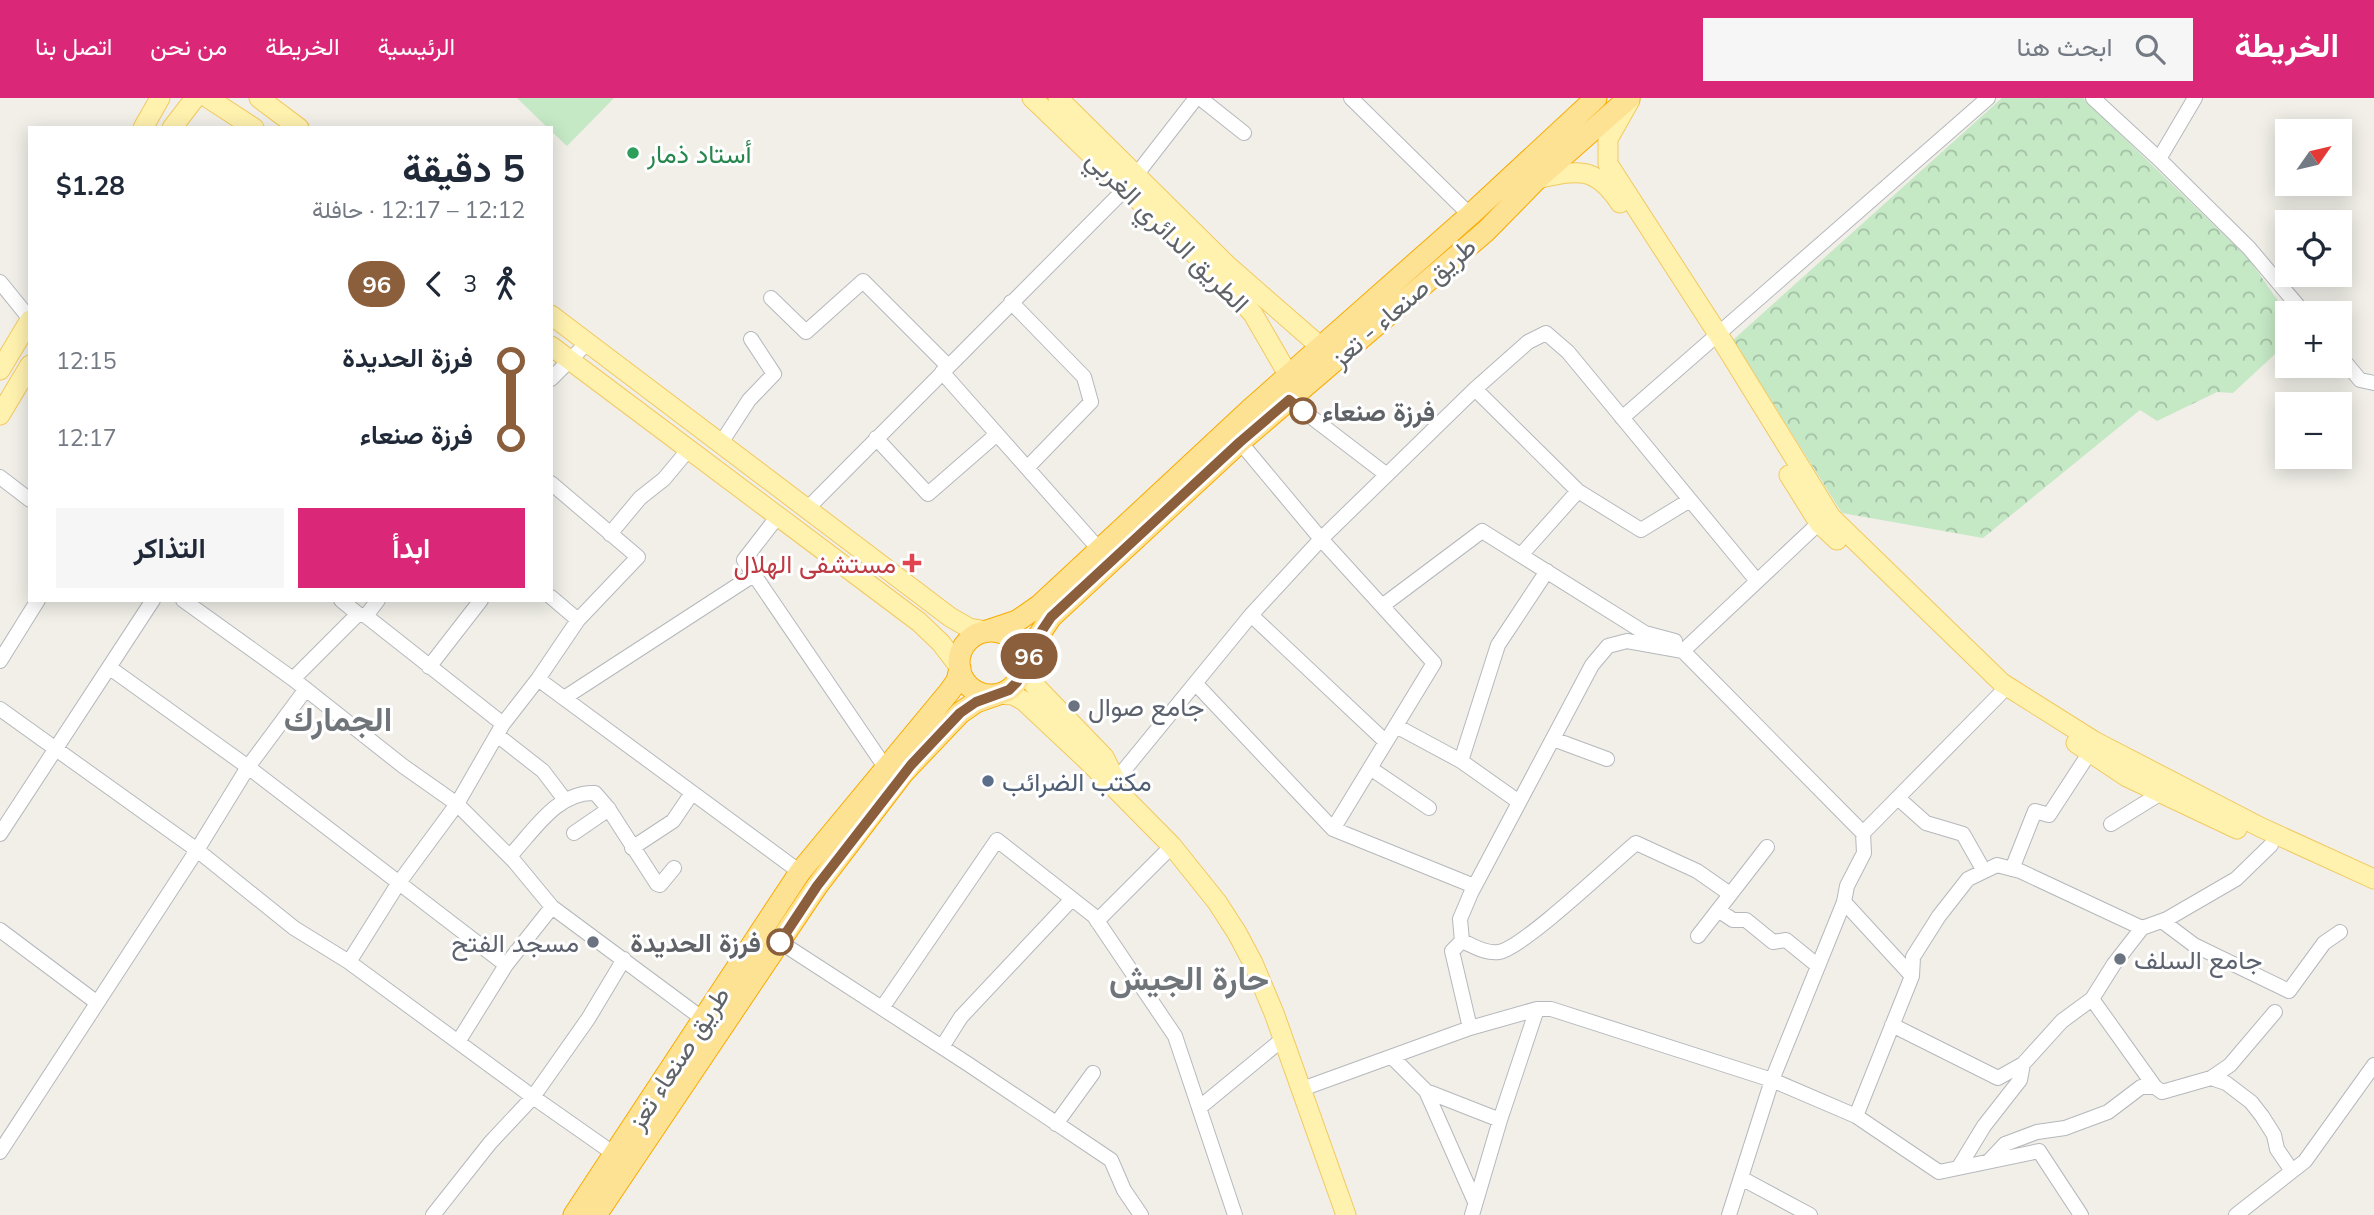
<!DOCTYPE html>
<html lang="ar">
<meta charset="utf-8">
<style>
:root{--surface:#fff;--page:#f6f6f7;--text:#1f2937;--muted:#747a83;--accent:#db2777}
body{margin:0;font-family:Mulish,Vazirmatn,sans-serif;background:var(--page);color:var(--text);direction:rtl;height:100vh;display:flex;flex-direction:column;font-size:26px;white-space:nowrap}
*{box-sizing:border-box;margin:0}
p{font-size:23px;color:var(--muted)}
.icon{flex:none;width:38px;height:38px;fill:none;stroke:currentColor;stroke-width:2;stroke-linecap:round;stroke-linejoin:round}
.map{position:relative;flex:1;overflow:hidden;direction:ltr}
.sheet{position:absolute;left:28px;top:28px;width:525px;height:476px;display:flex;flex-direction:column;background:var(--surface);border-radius:0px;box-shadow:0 4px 18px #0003;direction:rtl}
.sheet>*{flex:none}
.badge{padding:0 14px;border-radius:23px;font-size:24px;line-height:46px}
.needle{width:46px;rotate:56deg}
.tools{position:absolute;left:2275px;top:21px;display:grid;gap:14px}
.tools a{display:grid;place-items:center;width:77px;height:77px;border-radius:0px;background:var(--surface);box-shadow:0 4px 18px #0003;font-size:35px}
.map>.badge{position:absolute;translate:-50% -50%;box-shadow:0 0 0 4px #fff}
.legs{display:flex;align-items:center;gap:10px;height:77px;padding:0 28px;font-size:23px}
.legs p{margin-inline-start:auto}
.headline{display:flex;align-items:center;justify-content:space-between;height:119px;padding:0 28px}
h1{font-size:38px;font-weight:700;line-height:52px}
.button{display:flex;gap:14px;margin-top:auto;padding:14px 28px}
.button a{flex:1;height:80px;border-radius:0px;background:var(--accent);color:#fff;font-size:28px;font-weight:700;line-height:80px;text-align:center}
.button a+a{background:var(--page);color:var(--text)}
ul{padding:0 28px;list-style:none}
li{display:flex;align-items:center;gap:24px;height:77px;font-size:26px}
li i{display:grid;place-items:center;width:10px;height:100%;margin:0 9px;background:currentColor}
li i::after{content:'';width:18px;height:18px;margin:-9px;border:5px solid;border-radius:50%;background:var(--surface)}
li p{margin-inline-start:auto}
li:first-child i{background:linear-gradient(#0000 50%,currentColor 0)}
li:last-child i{background:linear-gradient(currentColor 50%,#0000 0)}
header{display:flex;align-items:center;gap:42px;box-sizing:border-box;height:98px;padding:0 35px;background:var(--accent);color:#fff}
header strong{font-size:33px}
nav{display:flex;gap:38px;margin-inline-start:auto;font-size:24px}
.search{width:490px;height:63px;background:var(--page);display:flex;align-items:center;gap:18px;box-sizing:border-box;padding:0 24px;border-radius:0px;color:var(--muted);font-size:26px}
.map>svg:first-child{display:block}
.green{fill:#c5e8c5}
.forest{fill:url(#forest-crowns)}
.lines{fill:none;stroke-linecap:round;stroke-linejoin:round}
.minor-casing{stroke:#b5b8bc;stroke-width:16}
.major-casing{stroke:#f2c960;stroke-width:21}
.highway-casing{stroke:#f9ab00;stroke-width:23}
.minor{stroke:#fff;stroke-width:14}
.major{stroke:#fff2af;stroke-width:19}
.highway{stroke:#fde293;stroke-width:21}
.line-1-casing{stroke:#fff;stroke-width:16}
.line-1{stroke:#8b5e3c;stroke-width:10}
.leisure-dot{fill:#2e9e5b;stroke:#fff;stroke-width:2.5}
.stop-1-dot{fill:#fff;stroke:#8b5e3c;stroke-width:3.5}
.health-dot{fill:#e0444e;stroke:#fff;stroke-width:2.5}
.worship-dot{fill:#6b7280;stroke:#fff;stroke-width:2.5}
.service-dot{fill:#5c6f8a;stroke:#fff;stroke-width:2.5}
.labels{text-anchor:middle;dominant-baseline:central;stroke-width:6;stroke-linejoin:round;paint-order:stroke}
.leisure-label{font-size:26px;fill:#27864d;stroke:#fff;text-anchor:start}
.street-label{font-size:26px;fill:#5f6368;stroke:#fff}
.stop-label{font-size:26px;font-weight:bold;fill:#5f6368;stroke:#fff;text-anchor:start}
.health-label{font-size:26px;fill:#be3a42;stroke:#fff;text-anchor:end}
.worship-label{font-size:26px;fill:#5b616d;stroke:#fff;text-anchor:start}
.service-label{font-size:26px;fill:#4e5e75;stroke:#fff;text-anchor:start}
.district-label{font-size:33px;font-weight:bold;fill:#70757a;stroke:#fff}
</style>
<header>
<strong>الخريطة</strong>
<div class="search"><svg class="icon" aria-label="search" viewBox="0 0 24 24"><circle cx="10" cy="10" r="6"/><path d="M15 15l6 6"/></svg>ابحث هنا</div>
<nav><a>الرئيسية</a><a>الخريطة</a><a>من نحن</a><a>اتصل بنا</a></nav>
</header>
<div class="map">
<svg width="2374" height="1117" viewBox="0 0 2374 1117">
<defs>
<pattern id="forest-crowns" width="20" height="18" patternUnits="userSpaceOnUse" patternTransform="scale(1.75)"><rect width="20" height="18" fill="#c5e8c5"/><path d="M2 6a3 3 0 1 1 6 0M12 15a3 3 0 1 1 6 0" fill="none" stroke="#a3c0a4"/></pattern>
</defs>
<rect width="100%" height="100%" fill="#f1efe8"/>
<path class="green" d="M517 0H614L567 48 551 33V30H548Z"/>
<path class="forest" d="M2002 0H2083L2249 161 2287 216V245L2233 295 2217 294 2157 323 2140 312 1983 440 1842 415 1733 242Z"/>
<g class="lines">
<defs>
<path id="minor" d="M1200 0 1244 35
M1351 0 1470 117
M2093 0 2159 61 2249 150 2304 215
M2159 61 2195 0
M0 184 30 221
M771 200 806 234 863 183 948 268
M1011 204 1084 279 1091 304 1027 370
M2340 258 2360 282 2374 285
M942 274 1098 450
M551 281 588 244
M1475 291 1578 393 1641 432 1690 402
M1289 302 1387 377
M1622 320 1988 0
M876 340 928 396 997 336
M721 345 749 302 774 276 751 241
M0 379 30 402
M807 411 1126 90 1196 0
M778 418 744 462 885 669
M1819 425 1683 553 1863 735 2001 595
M610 436 640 400 664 381 689 351
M1521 457 1578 393
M551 499 578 522
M183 502 293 581 403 668 457 706 514 763 552 809 703 921
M341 502 358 516 366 518 503 626
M1382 508 1482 433 1645 535 1675 543
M1251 517 1386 644
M366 518 378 502
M1683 553 1627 543 1608 548 1592 567 1471 795 1460 821 1462 843C1474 848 1486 856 1499 854 1523 850 1612 765 1636 745L1697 773 1730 796
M0 563 38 502
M429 569 481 502
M110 570 248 669 506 867
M293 581 358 516
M538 581 800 774
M1196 586 1333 731 1434 565 1321 441 1475 291 1528 244 1546 235 1568 254 1757 483
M564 600 755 476
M0 611 197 752 294 830 349 864 533 999 620 1060
M1396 628 1461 663
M497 637 543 673 565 702
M1553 641 1607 661
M1370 670 1429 710
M1116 682 1251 517 1321 441 1240 344
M1898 700 1926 725 1963 736 1984 773
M1519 704 1461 663 1498 547 1547 473
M2111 726 2161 695
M1333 731 1474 788
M574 735 609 711
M1863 735 1864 755 1847 788 1844 804 1772 982 1856 1018 1939 1074 2039 1053 2081 1117
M0 736 153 502
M632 750 673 723 692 695
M510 758C533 734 557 693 595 695L608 710 657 786 660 787 674 770
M2012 771 2035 713 2049 717 2090 654
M1844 804 1912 878
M1718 812 1733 822H1746L1773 844 1786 842 1818 868
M1097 823 1172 748
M2162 823 2194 847 2289 893 2324 845 2340 834
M2142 830 2167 821 2236 781 2271 747
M0 832 96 904
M1698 838 1767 749
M1462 843 1452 853 1470 930
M780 844 968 966 1111 1062 1124 1092 1141 1117
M349 864 398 786 457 706 503 626 538 581 578 522 638 459 551 385
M2092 901 2155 989 2162 994 2211 980 2226 985 2251 1004 2262 1018 2274 1037 2277 1051 2292 1073
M882 910 997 742 1094 818 1175 938 1235 1117
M458 944 506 867 552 809
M942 949 961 919 1072 801
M1393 960 1426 993 1500 1022 1537 911
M2211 980 2230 967 2275 914
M1302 991 1470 930 1537 911H1551L1772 982 1729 1117
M1426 993 1475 1104
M1199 1010 1284 940
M1856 1018 1912 878 1913 859 1939 818 1968 781 1997 767 2020 773 2142 830 2114 866 2092 901 2062 923 2023 966 1998 980 1892 927
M1056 1026 1093 975
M0 1054 197 752 248 669 306 591
M1989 1063 2005 1046 2037 1034 2065 1030 2108 1014 2141 989H2155
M1959 1069 1984 1028 2020 982 2023 966
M1741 1080 1810 1117
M433 1117 490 1045 533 999 588 921 624 861
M1472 1117 1500 1022
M2236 1117 2305 1063 2374 967"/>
<path id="major" d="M208 0 254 30
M259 0 299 30
M1032 0 1232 192 1253 216 1289 278
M1058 0 1228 168 1322 250
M1630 2 1608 41V66L1718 236 1831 419 2002 585 2094 643 2260 729 2374 781
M143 30 160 0
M172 30 195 0
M1537 81C1577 72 1595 67 1620 105
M551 217 950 519 969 530 987 533
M551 248 919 524 941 545 960 570
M0 272 30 222
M0 317 30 267
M1789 377 1819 425 1837 442
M1022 574 1104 659 1116 683
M999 596 1013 597 1024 603 1092 667 1172 748 1217 804 1237 835 1253 865 1274 915 1346 1117
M2076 645 2127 679 2237 731"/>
<path id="highway" d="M987 533 1017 523 1040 507 1254 308 1470 117 1596 0
M959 565a32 32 0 1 1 64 0a32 32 0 1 1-64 0Z
M1022 574 1035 543 1051 519 1240 344 1486 133 1537 81 1629 0
M574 1117 800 774 949 594 957 583 960 570
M596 1117 817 788 903 675 960 615 976 604 999 596"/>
</defs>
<use href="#minor" class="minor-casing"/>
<use href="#major" class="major-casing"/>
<use href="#highway" class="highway-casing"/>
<use href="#minor" class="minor"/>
<use href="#major" class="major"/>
<use href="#highway" class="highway"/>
</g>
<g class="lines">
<defs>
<path id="line-1" d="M780 844 817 788 911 667 960 615 976 604 1009 592 1017 584 1035 543 1051 519 1240 344 1289 302 1303 313"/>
</defs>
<use href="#line-1" class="line-1-casing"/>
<use href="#line-1" class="line-1"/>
</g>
<circle class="leisure-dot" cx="633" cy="55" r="7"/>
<g class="stop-1-dot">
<circle cx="1303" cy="313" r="12"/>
<circle cx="780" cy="844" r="12"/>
</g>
<path class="health-dot" d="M908.5 454.5h7v7h7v7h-7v7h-7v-7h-7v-7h7z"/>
<g class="worship-dot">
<circle cx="1074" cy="608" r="7"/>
<circle cx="593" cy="844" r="7"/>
<circle cx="2120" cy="861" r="7"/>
</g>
<circle class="service-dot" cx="988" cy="683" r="7"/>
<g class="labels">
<g class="leisure-label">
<text x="647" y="55">أستاد ذمار</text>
</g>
<g class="street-label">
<text transform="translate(1168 133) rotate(45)">الطريق الدائري الغربي</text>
<text transform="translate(1403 204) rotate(-41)">طريق صنعاء - تعز</text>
<text transform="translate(678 960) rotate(-57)">طريق صنعاء تعز</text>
</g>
<g class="stop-label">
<text x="1322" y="313">فرزة صنعاء</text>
<text x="761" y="844" text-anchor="end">فرزة الحديدة</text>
</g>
<g class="health-label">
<text x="896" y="465">مستشفى الهلال</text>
</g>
<g class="worship-label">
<text x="1088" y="608">جامع صوال</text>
<text x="579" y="844" text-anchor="end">مسجد الفتح</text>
<text x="2134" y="861">جامع السلف</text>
</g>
<g class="service-label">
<text x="1002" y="683">مكتب الضرائب</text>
</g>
<g class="district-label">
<text x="338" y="620">الجمارك</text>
<text x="1189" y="879">حارة الجيش</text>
</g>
</g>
</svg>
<div class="tools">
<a><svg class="needle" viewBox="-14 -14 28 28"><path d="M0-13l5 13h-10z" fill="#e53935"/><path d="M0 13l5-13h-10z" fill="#747a83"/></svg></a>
<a><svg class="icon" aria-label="locate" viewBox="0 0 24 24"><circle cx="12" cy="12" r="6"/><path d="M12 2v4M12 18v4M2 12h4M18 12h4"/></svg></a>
<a>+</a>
<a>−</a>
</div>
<b class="badge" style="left:1029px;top:558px;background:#8b5e3c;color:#fff">96</b>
<section class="sheet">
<div class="headline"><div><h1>5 دقيقة</h1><p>12:12 – 12:17 · حافلة</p></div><b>$1.28</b></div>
<div class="legs"><svg class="icon" aria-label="walk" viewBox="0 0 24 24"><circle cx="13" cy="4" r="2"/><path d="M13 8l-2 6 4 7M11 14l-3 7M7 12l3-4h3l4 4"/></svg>3<svg class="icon" aria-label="back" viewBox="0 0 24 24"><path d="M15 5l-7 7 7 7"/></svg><b class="badge" style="background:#8b5e3c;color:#fff">96</b></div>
<ul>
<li><i style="color:#8b5e3c"></i><b>فرزة الحديدة</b><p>12:15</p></li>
<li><i style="color:#8b5e3c"></i><b>فرزة صنعاء</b><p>12:17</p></li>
</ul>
<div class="button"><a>ابدأ</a><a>التذاكر</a></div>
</section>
</div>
